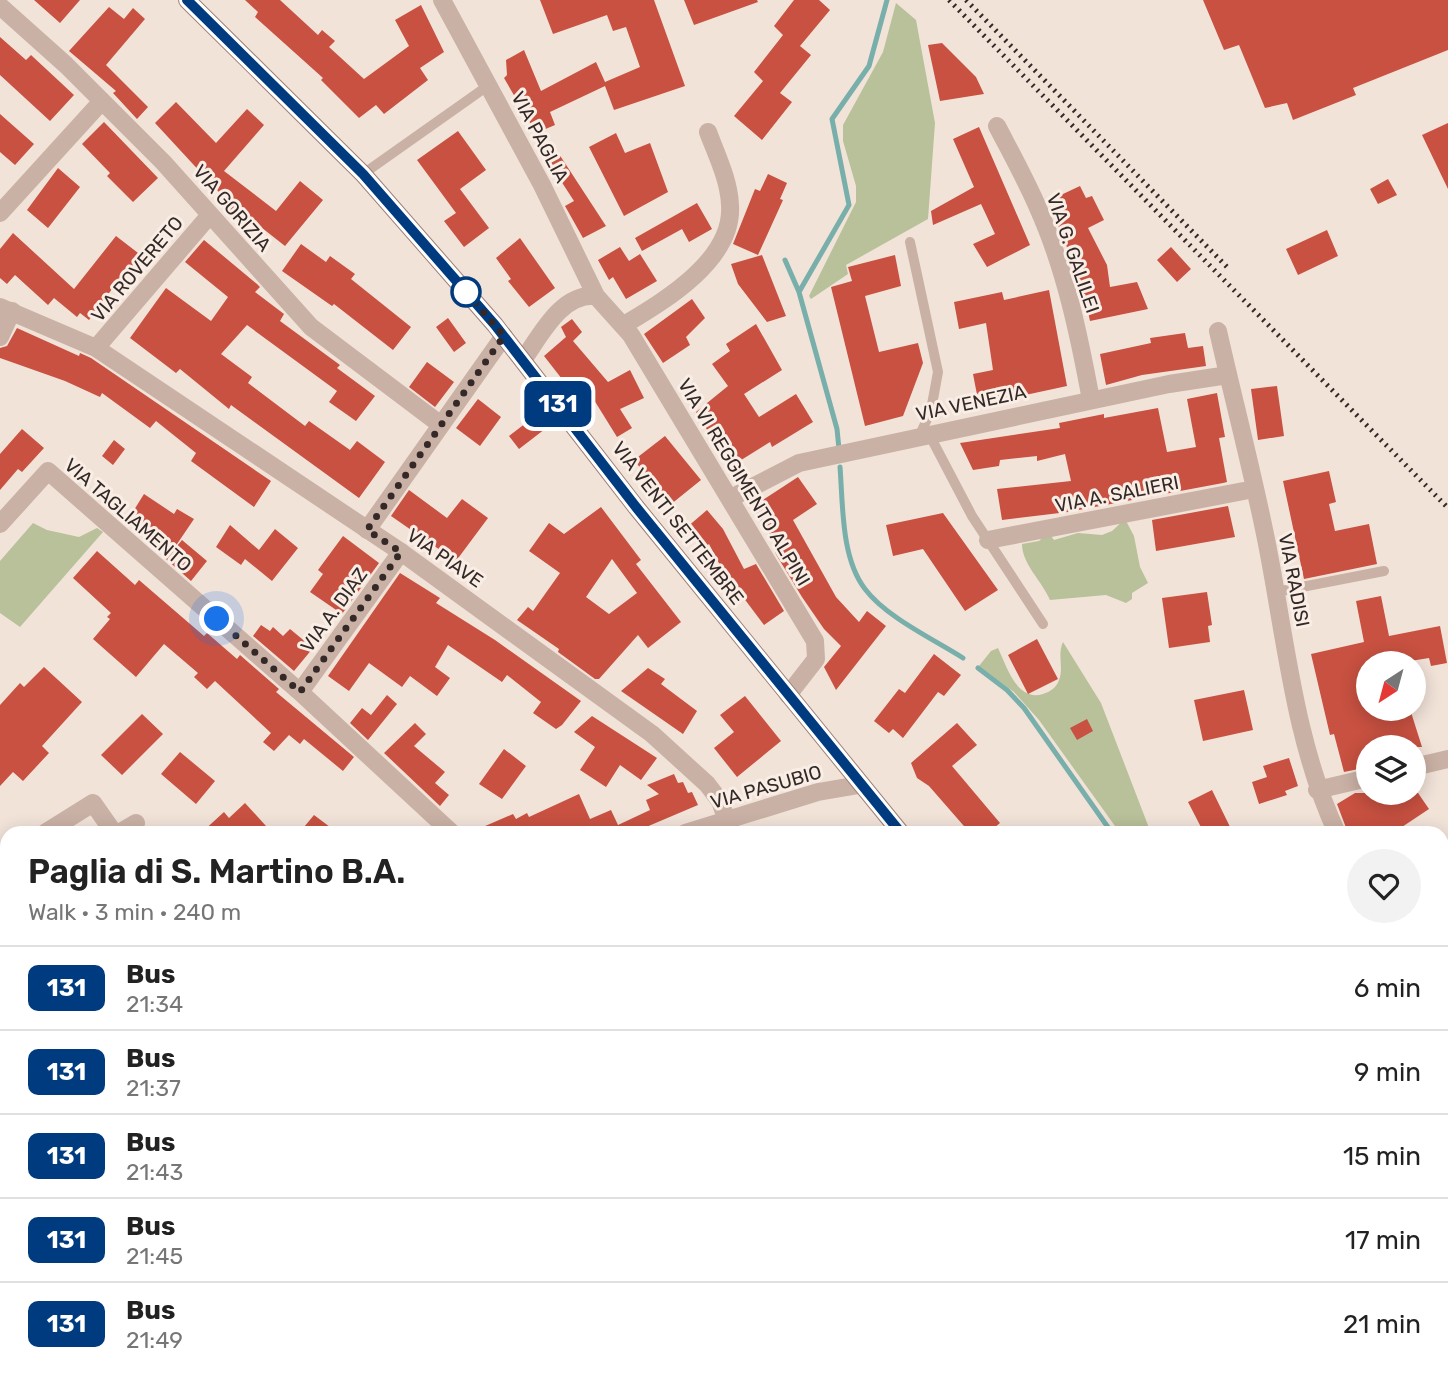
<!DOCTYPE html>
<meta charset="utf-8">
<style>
:root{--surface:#fff;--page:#f2f2f2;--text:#222;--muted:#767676;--line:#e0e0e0}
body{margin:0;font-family:Rubik,sans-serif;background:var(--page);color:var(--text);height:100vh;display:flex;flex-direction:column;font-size:26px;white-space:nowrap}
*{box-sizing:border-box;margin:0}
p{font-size:23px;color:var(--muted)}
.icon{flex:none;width:38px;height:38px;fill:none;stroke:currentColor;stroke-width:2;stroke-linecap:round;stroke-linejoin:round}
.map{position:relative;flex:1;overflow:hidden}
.sheet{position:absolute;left:0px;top:826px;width:1449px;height:553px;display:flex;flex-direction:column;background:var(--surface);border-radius:21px 21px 0 0;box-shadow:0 4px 18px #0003}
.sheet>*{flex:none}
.badge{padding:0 14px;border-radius:10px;font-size:24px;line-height:46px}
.needle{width:46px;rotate:216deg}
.buttons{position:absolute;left:1356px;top:651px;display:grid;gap:14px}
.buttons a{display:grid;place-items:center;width:70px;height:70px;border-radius:50%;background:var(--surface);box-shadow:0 4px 18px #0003;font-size:35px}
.you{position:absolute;width:35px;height:35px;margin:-18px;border:5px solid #fff;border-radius:50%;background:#1a73e8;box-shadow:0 0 0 10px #1a73e833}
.map>.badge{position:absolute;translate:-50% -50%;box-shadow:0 0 0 4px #fff}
.round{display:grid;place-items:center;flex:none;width:74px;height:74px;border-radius:37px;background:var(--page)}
.headline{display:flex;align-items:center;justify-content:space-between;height:119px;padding:0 28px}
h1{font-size:33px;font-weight:600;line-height:52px}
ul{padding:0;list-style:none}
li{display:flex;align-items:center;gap:21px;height:84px;padding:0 28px;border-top:2px solid var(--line)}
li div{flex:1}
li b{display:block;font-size:26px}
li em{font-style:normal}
li .badge{min-width:77px;font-weight:700;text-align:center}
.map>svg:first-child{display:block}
.green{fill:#b8c199}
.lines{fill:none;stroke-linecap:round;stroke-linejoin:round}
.stream{stroke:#78afaa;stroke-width:5}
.building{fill:#c85141;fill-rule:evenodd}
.service{stroke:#cab1a5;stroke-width:10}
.minor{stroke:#cab1a5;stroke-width:18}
.tertiary{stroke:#cab1a5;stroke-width:18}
.secondary{stroke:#9d8077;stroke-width:18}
.rail{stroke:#352927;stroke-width:5;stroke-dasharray:2 5;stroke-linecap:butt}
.line-casing{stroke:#fff;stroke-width:16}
.line{stroke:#003b80;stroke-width:10}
.walk{stroke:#352927;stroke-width:7;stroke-dasharray:0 12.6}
.stop-dot{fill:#fff;stroke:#003b80;stroke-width:3.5}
.labels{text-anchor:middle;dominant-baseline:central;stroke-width:6;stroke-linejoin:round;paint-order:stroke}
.street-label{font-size:19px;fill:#352927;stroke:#f9eee6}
</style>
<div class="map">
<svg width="1448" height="1379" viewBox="0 0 1448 1379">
<rect width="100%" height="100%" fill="#f2e3d9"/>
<path class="green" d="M896 3 916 20 935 123 928 219 846 265 848 274 811 299 809 296 856 202V186L843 141V125L883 52Z
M1125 519 1134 536 1140 567 1148 583 1132 593V599L1126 603 1106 595 1050 600C1042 581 1022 564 1022 544L1039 541 1048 532 1054 540 1078 533 1102 535 1112 531Z
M33 523 47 530 79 537 97 528 103 532 20 627 0 613V561Z
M1063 642 1101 703 1151 833H1120L1039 720 1014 692 979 666 991 651 998 648C1007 667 1017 702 1043 694 1050 692 1057 687 1059 680 1064 668 1057 655 1063 642Z
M1448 1139V1196L1442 1189V1144Z
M1068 1372H1151L1153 1379H1068Z"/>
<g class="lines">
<path class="stream" d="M785 260 799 292
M839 449 837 429 799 292 849 205 832 119 869 66 887 0
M840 467C843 505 841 558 865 589 886 617 933 639 963 658
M978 668 1007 690 1024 708 1112 833
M1122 1379V1372
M1134 1379V1372
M1194 1379 1197 1372"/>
</g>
<path class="building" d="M34 0H80L60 23Z
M245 0H280L318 35 322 30 335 41 329 47 364 79 409 46 395 20 421 5 444 52 420 68 428 80 384 114 376 105 359 118 321 80 323 78 255 17 258 12Z
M540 0H654L685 86 614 110 605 86 550 112 555 125 536 133 504 78 507 75 506 60 524 50 541 91 596 62 605 82 640 67 626 27 613 31 607 15 553 34Z
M684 0H757L758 2 694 25Z
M794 0H819L830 10 800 46 811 55 780 93 792 102 762 140 734 116 763 81 754 72 783 35 774 26Z
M1203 0H1448V50L1353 88 1356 95 1293 120 1287 103 1265 108 1239 45 1224 50Z
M109 7 124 19 133 8 145 19 106 65 148 107 137 119 113 93 116 91 69 51Z
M0 37 26 60 31 55 74 95 50 121 0 75Z
M942 43 976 77 984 94 940 101 928 45Z
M176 102 216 143 247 109 264 125 224 171 276 211 300 181 323 200 285 246 257 224 254 228 224 206 228 202 155 123Z
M0 114 34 144 15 165 0 152Z
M104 122 158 178 133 202 107 176 110 173 82 144Z
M1448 123V189L1422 135Z
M979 127 1030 245 987 267 973 244 995 234 981 204 933 225 931 211 974 187 953 139Z
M458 131 486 170 460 189 489 228 464 247 444 221 456 213 417 160Z
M616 133 625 153 650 143 668 192 624 216 589 147Z
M559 154 606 226 583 238 565 206 574 201 548 161Z
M58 168 80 187 48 228 27 210Z
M768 174 787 183 780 199 783 200 758 255 733 244 755 189 760 191Z
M1388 179 1397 195 1378 204 1370 189Z
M1080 186 1086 198 1092 196 1104 220 1088 228 1107 265 1110 287 1137 282 1148 309 1090 321 1082 284 1048 201Z
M697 203 712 229 689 242 682 229 642 251 635 238Z
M1327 230 1338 256 1298 275 1286 249Z
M13 233 74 289 116 236 142 256 124 279 121 277 89 320 80 313 77 317 54 298 48 305 15 275 7 284 0 278V249Z
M520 238 555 288 529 307 508 281 511 279 496 258Z
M204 240 257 284 260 287 255 292 284 314 280 321 340 365 337 368 375 396 356 421 329 402 337 391 247 325 221 354 252 377 248 383 305 426 309 421 350 450 357 441 385 462 359 498 231 405 229 409 180 369 176 373 130 338 166 288 211 321 228 297 185 262Z
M301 244 326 262 330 256 355 274 351 279 411 327 393 350 334 304 332 306 282 271Z
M620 247 629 261 640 254 657 281 626 299 613 277 609 280 598 260Z
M1171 247 1191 269 1177 282 1157 260Z
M762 255 786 316 767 322 738 284 731 264Z
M895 255 901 286 865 296 879 352 918 343 923 363 903 416 865 426 831 287 852 281 848 267Z
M1049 290 1067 386 979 405 973 374 993 370 986 323 959 329 954 302 1002 292 1004 300Z
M692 299 705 318 686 337 690 345 663 363 644 334Z
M448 318 466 343 454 352 436 327Z
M572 319 582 332 573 341 608 382 630 370 644 398 620 409 632 428 617 437 581 379 569 388 544 356 566 337 561 327Z
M756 324 782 370 744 394 759 417 796 394 813 422 772 447 770 442 730 467 696 412 728 386 712 364 730 351 726 344Z
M17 328 79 356 80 353 91 358 271 481 254 507 191 461 196 453 156 421 150 428 102 393 100 397 65 381 0 358V348L7 346Z
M1185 333 1188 348 1203 346 1206 366 1142 375 1106 385 1100 354 1151 343 1150 338Z
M427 362 454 382 435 407 409 387Z
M1277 386 1284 436 1258 440 1251 389Z
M1217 393 1225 437 1219 438 1227 482 1223 483 1068 512 1002 520 997 489 1071 481 1065 454 1037 461V456L1000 460 999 466 973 470 960 443 1060 428 1059 423 1104 414V418L1158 408 1167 452 1196 447 1187 399Z
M478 399 501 417 480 446 456 428Z
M535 416 545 429 519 449 509 436Z
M22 429 44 448 22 472 18 469 0 490V454Z
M665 436 701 480 670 505 634 460Z
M114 440 125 449 113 465 102 456Z
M1329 471 1336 502 1329 504 1335 531 1369 524 1377 564 1304 579 1283 481Z
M798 477 817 504 793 520 836 597 859 622 867 611 886 626 836 690 824 667 841 646 824 629 802 597 777 556 775 552 780 550 752 507Z
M409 490 447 518 462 499 488 518 456 561 391 516Z
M144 494 174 514 177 509 194 519 175 547 129 518Z
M1228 506 1235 537 1156 551 1152 520Z
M601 507 641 560 636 564 681 622 648 648 638 635 599 679H595L558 652 559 649 517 620 528 607 533 611 560 573 529 551 549 523 564 534ZM612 559 637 593 609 614 586 597Z
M707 510 723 529 744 569 756 564 784 611 764 625 722 569 709 544 703 549 686 528Z
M943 513 998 590 965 611 923 549 893 556 886 525Z
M230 525 259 550 275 529 298 548 272 581 245 559 241 565 216 547Z
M343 536 379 563 342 614 310 592 323 574 318 570Z
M182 540 207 561 191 581 166 559Z
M97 551 135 585 139 580 204 636 207 633 237 659 240 655 279 689 276 692 354 757 343 771 304 739 300 744 289 735 274 751 263 742 271 733 215 681 207 689 194 677 198 673 164 644 136 677 93 639 110 619 107 617 111 613 73 578Z
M400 573 440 598 436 603 495 640 581 701 562 725 556 729 533 713 541 702 507 675 502 682 448 645 435 667 450 678 437 696 410 676 402 687 369 663 349 691 328 676Z
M1207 592 1212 625 1208 626 1210 642 1169 648 1162 598Z
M1381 596 1389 636 1440 626 1447 663 1431 666 1429 658 1398 663H1368V709H1410L1422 747H1368V767L1344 772 1334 734 1330 735 1311 654 1364 642 1356 601Z
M261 625 270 631 273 627 283 636 290 629 313 648 294 671 253 636Z
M1037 639 1058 679 1028 694 1008 655Z
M934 654 961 675 944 696 938 692 903 738 893 729 889 733 874 721 899 689 905 693Z
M44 667 82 702 42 746 49 753 23 781 13 772 0 786V705L20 683 24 687Z
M648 668 665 679 661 684 697 711 683 734 621 691Z
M1244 690 1253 730 1203 741 1194 700Z
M387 695 397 704 368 740 350 723 362 708 371 715Z
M745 696 781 741 737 777 714 748 734 732 720 715Z
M142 714 163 734 122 775 101 755Z
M592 716 657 758 641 780 620 765 606 787 580 770 595 747 574 732Z
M1087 719 1093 731 1077 740 1070 728Z
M415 723 426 734 414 746 445 772 435 783 449 795 440 806 384 753Z
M957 723 977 745 952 766 1000 823 988 833H970L929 786 917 778 911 763Z
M504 749 526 766 502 799 479 784Z
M180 752 215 781 196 804 161 774Z
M1289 758 1298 786 1285 791 1287 795 1259 804 1252 782 1267 777 1263 766Z
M674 774 678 783 683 782 688 793 692 792 698 805 632 833H469L513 814 516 819 527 813 529 817 579 794 590 819 611 810 618 825 650 810 646 800 659 794 647 785Z
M1212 790 1233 833H1204L1188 802Z
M1355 793H1418L1429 809 1393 833H1348L1337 804Z
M245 803 266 826 258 833H201L224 812 229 818Z
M314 815 338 833H312L304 827Z"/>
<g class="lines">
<path class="service" d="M363 174 489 85
M910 242 938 372 931 410 920 435
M929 434 972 516 1043 624
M1276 592 1384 571"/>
<path class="minor" d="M442 0 542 185 596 296 631 335 815 641 816 659 788 695
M0 6 66 65 163 162 311 327 441 425
M997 126C1011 153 1026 180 1038 208 1065 268 1079 335 1091 400
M0 213 102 101
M624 325C664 301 734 260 730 205 729 180 717 156 708 132
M1218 331C1234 402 1253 473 1267 544 1286 641 1295 743 1337 833
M0 337 12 311
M96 348 209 216
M523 360C541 335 561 293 596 296
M731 498 799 463 1169 384 1228 375
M0 524 48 471 300 692 452 833
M367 530 504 336
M988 540 1254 489
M300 692 401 552
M1414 767 1448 759
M1317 790 1368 778
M45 833 93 803 114 833
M119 833 136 823
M0 859 7 866
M0 884 7 880
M1442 977 1448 984
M0 1084 7 1080"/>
<path class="tertiary" d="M0 307 96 348 401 552 652 734 707 784 720 801 726 818
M685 833 818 792 859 785
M0 1186 7 1182"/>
<path class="secondary" d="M187 0 363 174 495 325 636 507 901 833
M1442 1260 1448 1261"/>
<path class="rail" d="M949 0 1448 508
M966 0 1228 268"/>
</g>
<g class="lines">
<defs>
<path id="line" d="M187 0 363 174 495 325 636 507 901 833"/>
</defs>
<use href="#line" class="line-casing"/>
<use href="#line" class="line"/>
<path class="walk" d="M217 619 300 692 401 552 367 530 504 336 466 292"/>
</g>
<circle class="stop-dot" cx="466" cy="292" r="14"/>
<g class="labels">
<g class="street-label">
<text transform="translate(540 137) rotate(62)">VIA PAGLIA</text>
<text transform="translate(232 208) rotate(49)">VIA GORIZIA</text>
<text transform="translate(1073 253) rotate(71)">VIA G. GALILEI</text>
<text transform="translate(137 269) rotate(-50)">VIA ROVERETO</text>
<text transform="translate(971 403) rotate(-12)">VIA VENEZIA</text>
<text transform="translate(744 482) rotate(59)">VIA VI REGGIMENTO ALPINI</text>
<text transform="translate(1117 494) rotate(-11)">VIA A. SALIERI</text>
<text transform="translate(128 515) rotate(41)">VIA TAGLIAMENTO</text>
<text transform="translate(678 523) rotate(52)">VIA VENTI SETTEMBRE</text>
<text transform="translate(445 558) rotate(35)">VIA PIAVE</text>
<text transform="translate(1294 580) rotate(79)">VIA RADISI</text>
<text transform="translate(334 610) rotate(-54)">VIA A. DIAZ</text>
<text transform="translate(766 787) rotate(-16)">VIA PASUBIO</text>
</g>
</g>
</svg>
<div class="buttons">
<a><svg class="needle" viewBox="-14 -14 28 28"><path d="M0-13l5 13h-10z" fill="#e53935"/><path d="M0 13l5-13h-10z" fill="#767676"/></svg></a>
<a><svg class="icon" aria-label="layers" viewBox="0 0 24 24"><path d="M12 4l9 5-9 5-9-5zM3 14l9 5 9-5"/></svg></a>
</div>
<div class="you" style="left:217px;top:619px"></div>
<b class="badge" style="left:558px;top:404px;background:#003b80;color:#fff">131</b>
<section class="sheet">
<div class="headline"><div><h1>Paglia di S. Martino B.A.</h1><p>Walk · 3 min · 240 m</p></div><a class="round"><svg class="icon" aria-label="heart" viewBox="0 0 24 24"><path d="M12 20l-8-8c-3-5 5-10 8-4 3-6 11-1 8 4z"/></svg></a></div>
<ul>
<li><span class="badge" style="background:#003b80;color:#fff">131</span><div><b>Bus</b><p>21:34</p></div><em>6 min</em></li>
<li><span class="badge" style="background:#003b80;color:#fff">131</span><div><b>Bus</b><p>21:37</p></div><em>9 min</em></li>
<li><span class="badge" style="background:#003b80;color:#fff">131</span><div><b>Bus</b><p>21:43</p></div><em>15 min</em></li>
<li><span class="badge" style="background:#003b80;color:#fff">131</span><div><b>Bus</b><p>21:45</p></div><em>17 min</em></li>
<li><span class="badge" style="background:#003b80;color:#fff">131</span><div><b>Bus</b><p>21:49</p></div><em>21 min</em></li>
</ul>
</section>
</div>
